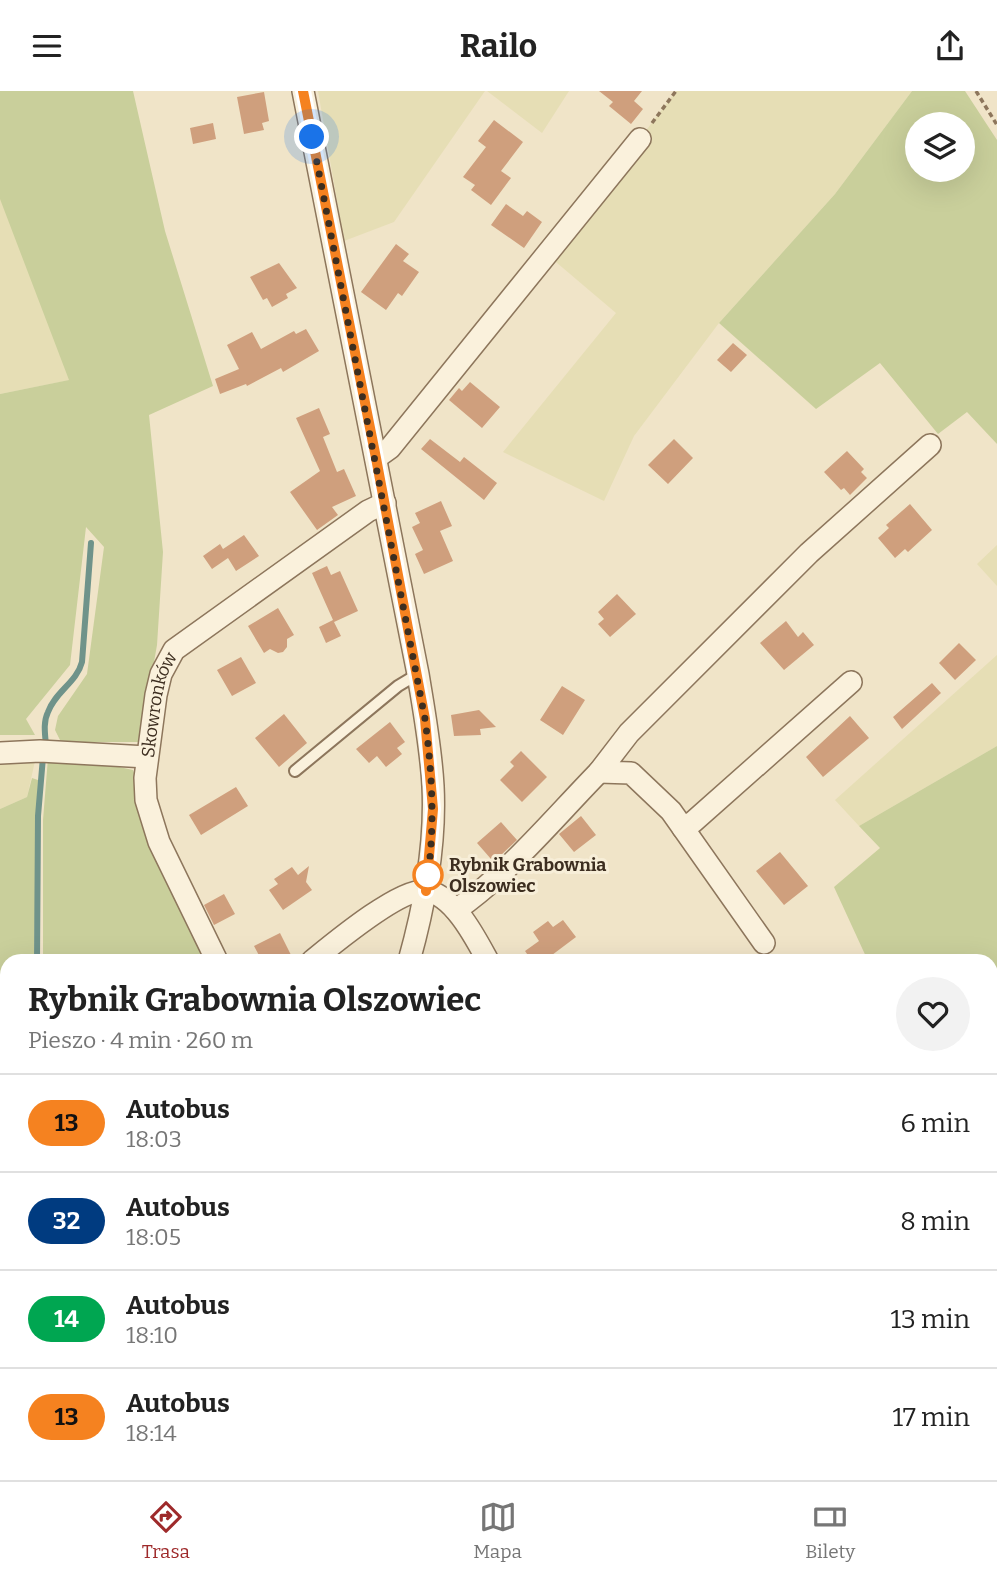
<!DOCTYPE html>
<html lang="pl">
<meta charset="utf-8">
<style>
:root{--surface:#fff;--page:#f2f2f2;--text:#222;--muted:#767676;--line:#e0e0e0;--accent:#9e2a2b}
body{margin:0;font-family:Bitter,serif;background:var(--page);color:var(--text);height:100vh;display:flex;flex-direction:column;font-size:26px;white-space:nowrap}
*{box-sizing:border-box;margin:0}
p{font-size:23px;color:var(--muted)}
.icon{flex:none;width:38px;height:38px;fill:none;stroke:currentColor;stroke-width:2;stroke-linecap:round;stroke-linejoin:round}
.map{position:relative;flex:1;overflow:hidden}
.drawer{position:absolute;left:0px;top:863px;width:998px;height:527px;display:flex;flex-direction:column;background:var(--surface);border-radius:21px 21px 0 0;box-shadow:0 7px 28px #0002}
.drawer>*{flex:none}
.badge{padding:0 14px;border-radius:23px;font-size:24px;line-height:46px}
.controls{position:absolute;left:905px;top:21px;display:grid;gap:14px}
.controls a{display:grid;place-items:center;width:70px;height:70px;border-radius:50%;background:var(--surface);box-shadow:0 7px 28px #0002;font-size:35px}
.you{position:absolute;width:35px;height:35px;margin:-18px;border:5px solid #fff;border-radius:50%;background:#1a73e8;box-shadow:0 0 0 10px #1a73e833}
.map>.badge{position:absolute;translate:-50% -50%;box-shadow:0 0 0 4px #fff}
.round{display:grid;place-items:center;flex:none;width:74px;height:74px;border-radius:37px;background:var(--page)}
.summary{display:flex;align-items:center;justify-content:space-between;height:119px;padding:0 28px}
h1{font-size:33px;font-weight:700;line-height:52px}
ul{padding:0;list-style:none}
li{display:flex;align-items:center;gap:21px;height:98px;padding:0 28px;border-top:2px solid var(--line)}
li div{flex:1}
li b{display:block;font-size:26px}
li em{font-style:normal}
li .badge{min-width:77px;font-weight:700;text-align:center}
header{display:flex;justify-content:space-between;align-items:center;height:91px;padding:0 28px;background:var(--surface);font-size:32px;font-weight:700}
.dock{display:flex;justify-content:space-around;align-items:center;height:98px;border-top:2px solid var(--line);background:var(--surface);font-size:19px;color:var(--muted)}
.dock a{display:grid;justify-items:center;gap:4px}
.dock .current{color:var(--accent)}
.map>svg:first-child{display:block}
.farmland{fill:#e6deb5}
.green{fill:#c9cf9b;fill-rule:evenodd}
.water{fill:#a9c4bc;stroke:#6f938a;stroke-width:2}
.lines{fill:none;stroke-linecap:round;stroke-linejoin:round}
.stream{stroke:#6f938a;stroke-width:6}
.building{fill:#cf9f7d}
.lane-casing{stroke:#8d765c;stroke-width:14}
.street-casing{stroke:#8d765c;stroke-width:24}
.path{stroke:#8d765c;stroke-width:3.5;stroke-dasharray:5 3.5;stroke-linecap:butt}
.lane{stroke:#faf1dc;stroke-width:10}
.street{stroke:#faf1dc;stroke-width:21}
.line-casing{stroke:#fff;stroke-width:16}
.line{stroke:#f58220;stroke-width:10}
.walk{stroke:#3d2e20;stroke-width:7;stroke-dasharray:0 12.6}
.stop-dot{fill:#fff;stroke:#f58220;stroke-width:3.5}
.labels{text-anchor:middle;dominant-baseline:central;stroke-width:6;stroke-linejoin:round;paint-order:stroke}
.street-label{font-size:18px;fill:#3d2e20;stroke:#f7eed8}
.stop-label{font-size:18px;font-weight:bold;fill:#3d2e20;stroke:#f7eed8;text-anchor:start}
</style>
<header><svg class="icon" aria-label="menu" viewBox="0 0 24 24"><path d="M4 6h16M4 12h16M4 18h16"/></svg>Railo<svg class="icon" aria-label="share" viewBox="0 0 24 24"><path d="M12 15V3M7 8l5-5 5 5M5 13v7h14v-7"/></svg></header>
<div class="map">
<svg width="997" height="1389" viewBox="0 0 997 1389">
<rect width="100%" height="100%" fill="#f0e4c8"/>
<path class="farmland" d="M318 0H485L394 131 344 150Z
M487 0H569L542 42Z
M676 0H912L835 103 719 232 634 345 604 410 503 361 616 222 550 166Z
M1 107 70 289 0 303V108Z
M997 454V495L977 473Z
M997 564V655L859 735 835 709Z
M35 670 27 706 0 718V672Z"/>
<path class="green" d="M0 0H133L165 140 213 295 149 324 163 461 157 554 140 651H61L55 639 58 625 87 583 104 456 86 436 70 574 26 628 35 644H0V303L69 289 0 108Z
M912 0H965L997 49V353L967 321 938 343 880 272 816 318 719 232 835 103ZM917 33H962V79H917Z
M997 655V912L991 921 990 870H868L834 796 880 757 859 735Z
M48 667 110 674 133 679 209 870H43V729Z
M32 687 38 689 34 870H7V1154L0 1157V718L27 706Z
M997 942V1023L991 1019 990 949Z
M997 1081V1389H907L897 1383 990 1382V1089Z
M267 1383H313L310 1389H265Z
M636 1383H745L737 1389H641Z
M766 1383H870L865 1389H769Z"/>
<path class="water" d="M7 1154V1382L267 1383 265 1389H0V1157Z"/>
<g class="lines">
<path class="stream" d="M46 654C45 643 43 631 48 621 55 601 77 591 82 571L91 452
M37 870 38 725 43 666"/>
</g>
<path class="building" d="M599 0H642L634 10 643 18 631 33 609 15 613 11Z
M264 1 269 30 262 32 264 39 244 43 237 6Z
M494 29 523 51 501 80 511 87 491 114 471 99 475 94 463 86 486 56 478 50Z
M213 32 216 48 193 53 190 37Z
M506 113 523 125 527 120 542 131 524 157 491 134Z
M396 153 409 163 403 170 419 181 402 205 398 202 386 219 361 201Z
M279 172 297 197 286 203 288 207 272 216 267 207 263 209 250 186Z
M306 238 319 260 283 281 281 277 247 295 246 293 220 303 215 288 239 278 227 254 252 241 261 258 294 240 296 243Z
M733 252 747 264 731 281 717 269Z
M470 291 500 316 482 337 449 309 459 297 462 300Z
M319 317 330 343 323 346 337 381 344 378 356 405 332 416 338 424 317 439 290 401 320 380 296 327Z
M430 348 460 371 464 366 497 392 484 409 421 358Z
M674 348 693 367 668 393 648 374Z
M847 360 864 378 861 381 867 387 850 404 844 397 841 399 824 381Z
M441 410 452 435 440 440 453 470 424 483 415 463 423 459 412 436 420 432 415 422Z
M910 413 932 439 908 461 905 458 895 467 878 447 889 437 886 434Z
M244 444 259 465 236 480 228 467 212 478 203 465 220 453 223 458Z
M327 475 331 484 340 480 358 520 334 531 341 545 326 552 319 536 333 529 312 482Z
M617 503 636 523 610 546 598 533 604 528 598 521Z
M278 517 294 544 287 548V556L283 561 278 562 270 558 264 562 248 535Z
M786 530 798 546 803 541 814 554 784 579 760 552Z
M959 552 976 569 955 589 939 572Z
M241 566 256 592 232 605 217 579Z
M932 592 941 602 902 638 893 626Z
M562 595 585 609 563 644 540 629Z
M479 619 496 636 480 638 481 644 454 645 451 624Z
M284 623 307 652 279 676 255 647Z
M850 625 869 647 823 686 806 666Z
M390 631 405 651 397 657 402 663 386 676 377 665 369 672 356 658Z
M521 660 547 686 522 711 500 689 514 675 510 671Z
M236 696 248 715 201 744 189 724Z
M581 725 596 744 574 761 559 743Z
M501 731 517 749 499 766 497 764 491 768 477 752Z
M780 761 808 795 784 814 756 780Z
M309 775 306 791 312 799 283 819 269 799 278 793 274 788 292 776 298 784Z
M224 803 235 823 214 834 204 814Z
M563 829 576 846 544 870H532L525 860 539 850 533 841 548 830 553 836Z
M280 842 294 870H262L254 855Z"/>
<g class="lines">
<defs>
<path id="lane" d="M295 680 398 595 418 583"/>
<g id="street">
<path d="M303 0 418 583C424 620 431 657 433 695 436 754 425 813 409 870"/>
<path d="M376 367 390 357 640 48"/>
<path d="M851 591 693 731 683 737 671 720 631 682 599 681 629 642 809 462 930 354"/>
<path d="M0 662 40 660 147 666"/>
<path d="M683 737 764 852"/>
<path d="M456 819C509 782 554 727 599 681"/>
<path id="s1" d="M217 870 159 751 146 709 145 687 156 604 161 583 174 559 368 420 385 412"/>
<path d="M312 870C333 853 400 797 425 800 453 802 476 848 488 870"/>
<path d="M755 1382 758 1389"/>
<path d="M327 1389 330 1382"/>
</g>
</defs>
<use href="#lane" class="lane-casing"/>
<use href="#street" class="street-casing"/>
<path class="path" d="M976 0 997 34
M652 32 676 0
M990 935 997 928"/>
<use href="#lane" class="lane"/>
<use href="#street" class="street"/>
</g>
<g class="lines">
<defs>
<path id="line" d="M303 0 376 367 425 628 433 718 426 800"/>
</defs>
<use href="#line" class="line-casing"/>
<use href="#line" class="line"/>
<path class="walk" d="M312 46 425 628C432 681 435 731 428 784"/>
</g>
<circle class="stop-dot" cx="428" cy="784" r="14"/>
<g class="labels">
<g class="street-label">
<text stroke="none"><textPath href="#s1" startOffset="273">Skowronków</textPath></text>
</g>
<g class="stop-label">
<text x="449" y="774">Rybnik Grabownia<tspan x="449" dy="21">Olszowiec</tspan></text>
</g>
</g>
</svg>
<div class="controls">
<a><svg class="icon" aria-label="layers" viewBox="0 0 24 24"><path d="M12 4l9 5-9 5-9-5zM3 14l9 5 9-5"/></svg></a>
</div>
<div class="you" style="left:312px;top:46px"></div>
<section class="drawer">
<div class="summary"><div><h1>Rybnik Grabownia Olszowiec</h1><p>Pieszo · 4 min · 260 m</p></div><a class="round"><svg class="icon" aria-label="heart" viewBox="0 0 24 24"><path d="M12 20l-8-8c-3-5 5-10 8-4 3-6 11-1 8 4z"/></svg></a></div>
<ul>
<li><span class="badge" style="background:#f58220;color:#111">13</span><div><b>Autobus</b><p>18:03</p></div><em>6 min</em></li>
<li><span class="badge" style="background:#003b80;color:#fff">32</span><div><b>Autobus</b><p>18:05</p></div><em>8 min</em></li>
<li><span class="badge" style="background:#00a651;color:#fff">14</span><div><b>Autobus</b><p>18:10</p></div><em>13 min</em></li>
<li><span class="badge" style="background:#f58220;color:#111">13</span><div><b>Autobus</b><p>18:14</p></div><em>17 min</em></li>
</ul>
</section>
</div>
<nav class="dock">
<a class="current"><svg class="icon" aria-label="directions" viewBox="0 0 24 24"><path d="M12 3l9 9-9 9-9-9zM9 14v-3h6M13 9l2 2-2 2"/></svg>Trasa</a>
<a><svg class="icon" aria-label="map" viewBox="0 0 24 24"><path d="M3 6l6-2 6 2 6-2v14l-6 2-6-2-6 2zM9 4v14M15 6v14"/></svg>Mapa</a>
<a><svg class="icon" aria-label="tickets" viewBox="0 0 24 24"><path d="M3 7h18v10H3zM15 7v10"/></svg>Bilety</a>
</nav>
